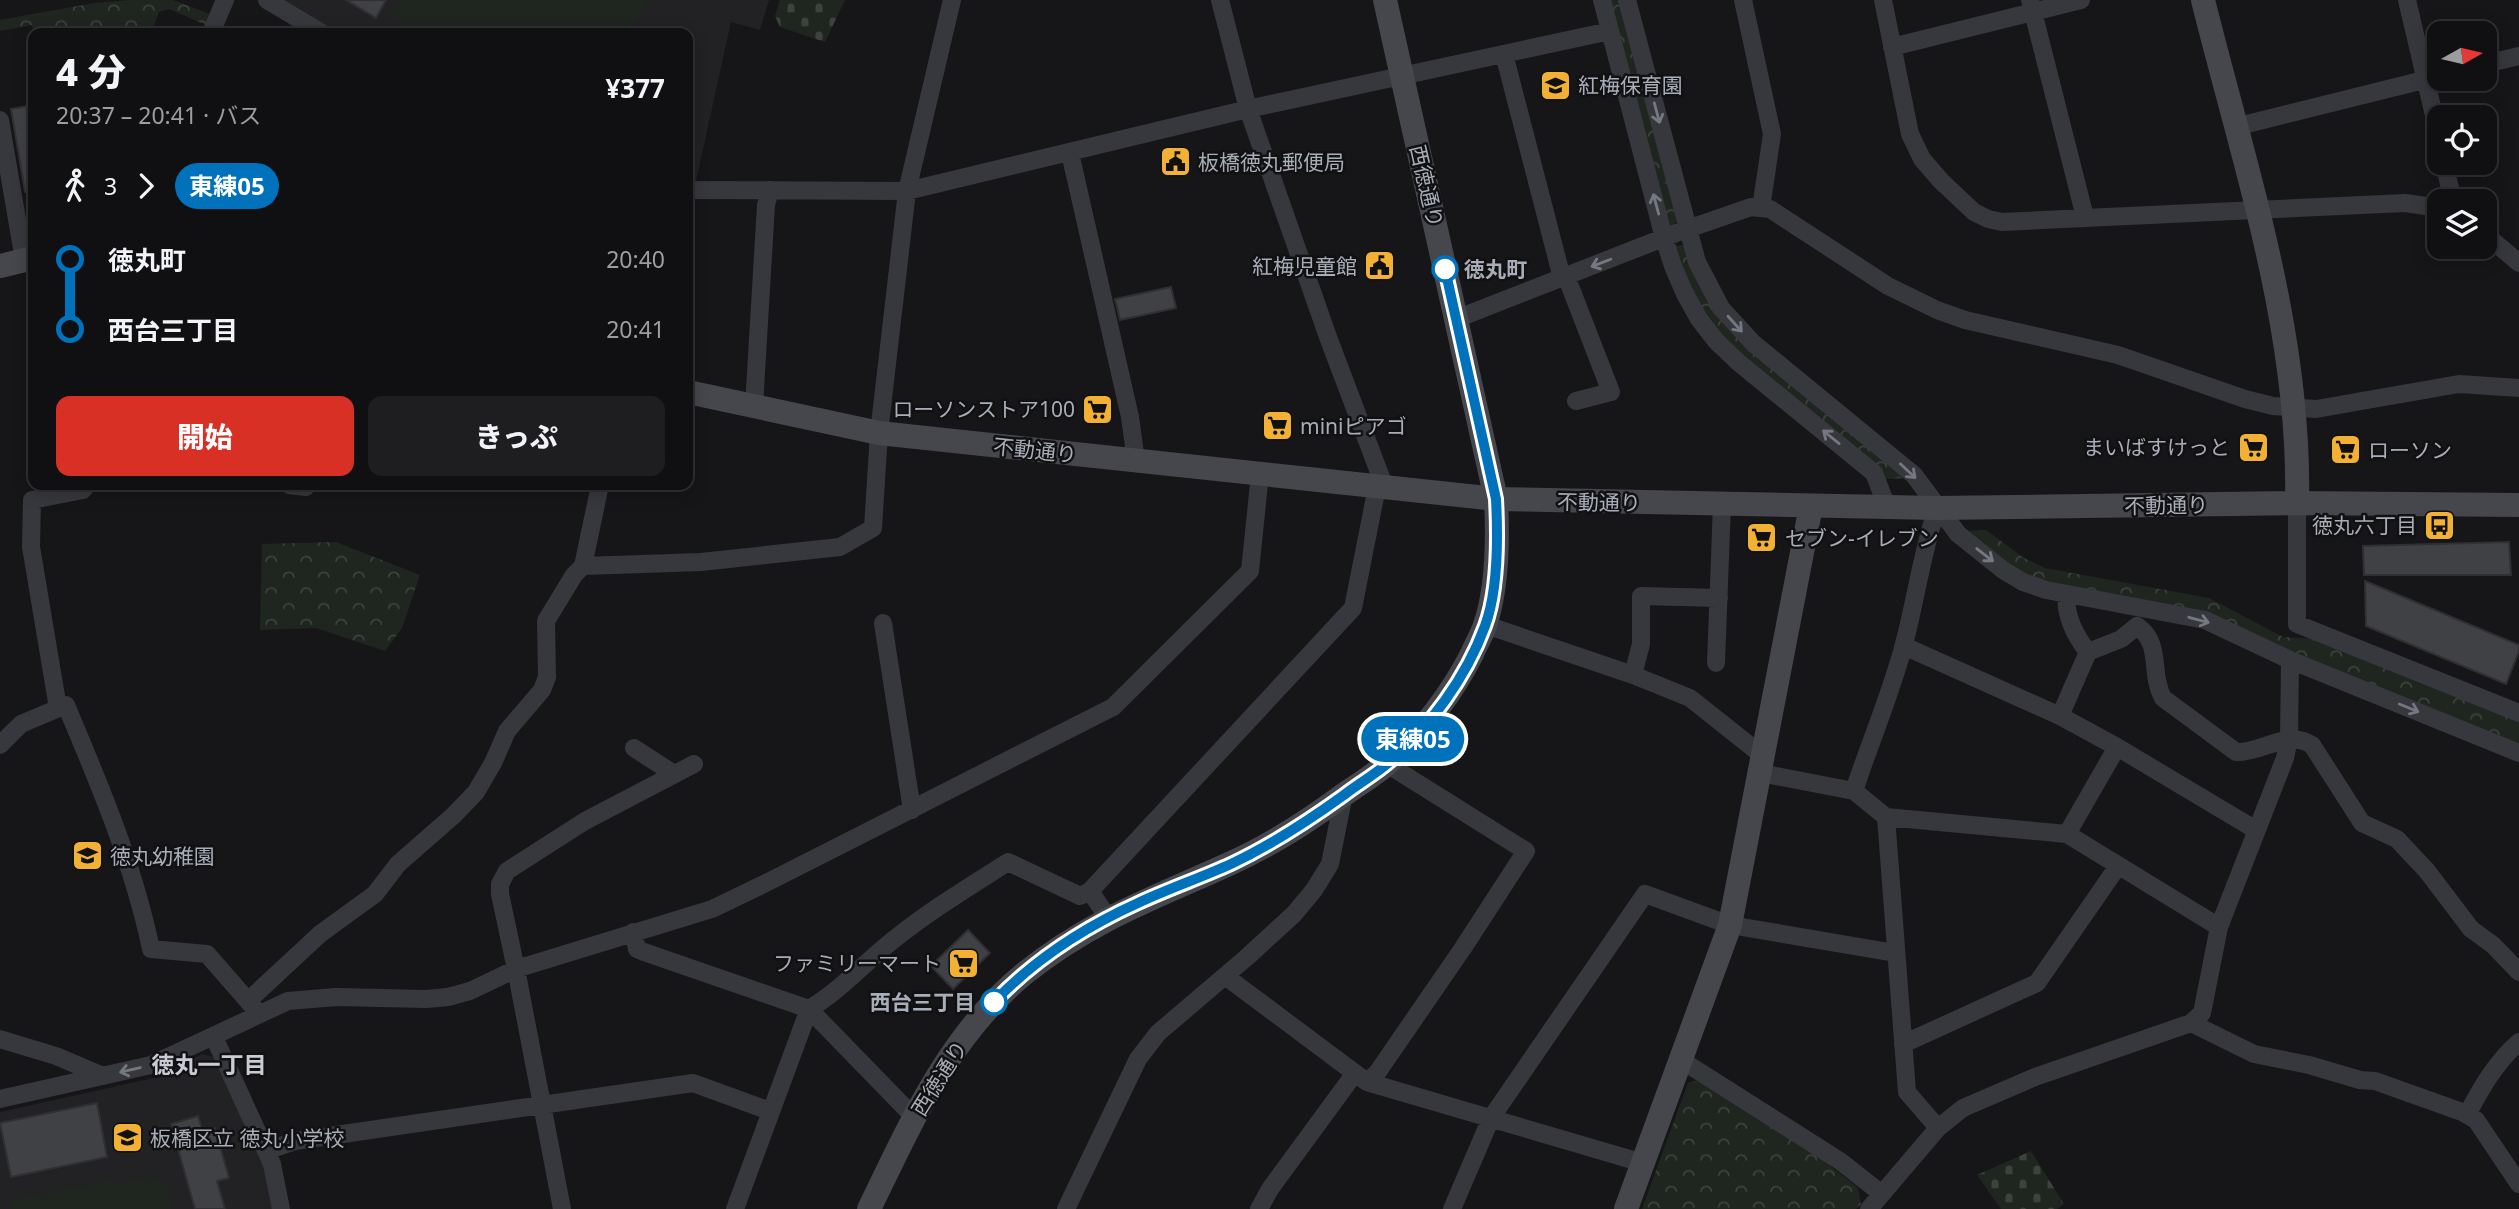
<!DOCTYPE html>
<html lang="ja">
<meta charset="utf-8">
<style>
:root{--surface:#101012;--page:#1e1e20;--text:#f1f3f6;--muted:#9c9d9f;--line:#303032;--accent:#d93025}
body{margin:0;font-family:"Noto Sans","Noto Sans JP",sans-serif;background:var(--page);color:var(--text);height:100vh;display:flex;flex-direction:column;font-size:26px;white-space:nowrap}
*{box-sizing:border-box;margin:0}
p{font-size:23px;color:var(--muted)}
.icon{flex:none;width:38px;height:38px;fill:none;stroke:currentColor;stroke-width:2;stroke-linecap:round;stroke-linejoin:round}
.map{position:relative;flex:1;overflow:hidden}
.details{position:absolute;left:28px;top:28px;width:665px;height:462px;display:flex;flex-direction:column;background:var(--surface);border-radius:14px;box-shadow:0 4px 18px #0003,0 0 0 2px var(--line)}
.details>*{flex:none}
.badge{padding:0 14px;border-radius:23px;font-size:24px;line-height:46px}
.needle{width:46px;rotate:82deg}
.controls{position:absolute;left:2427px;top:21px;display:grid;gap:14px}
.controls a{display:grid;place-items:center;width:70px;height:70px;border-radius:14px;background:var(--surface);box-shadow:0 4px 18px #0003,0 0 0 2px var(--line);font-size:35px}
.map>.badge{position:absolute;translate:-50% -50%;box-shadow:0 0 0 4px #fff}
.legs{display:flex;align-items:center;gap:10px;height:77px;padding:0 28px;font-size:23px}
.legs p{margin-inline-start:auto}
.summary{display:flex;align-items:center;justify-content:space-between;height:119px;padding:0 28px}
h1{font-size:38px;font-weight:800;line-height:52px}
.action{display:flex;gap:14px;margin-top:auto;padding:14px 28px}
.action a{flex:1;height:80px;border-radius:14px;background:var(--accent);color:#fff;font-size:28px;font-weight:800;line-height:80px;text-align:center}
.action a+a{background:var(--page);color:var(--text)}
ul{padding:0 28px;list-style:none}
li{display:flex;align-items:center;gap:24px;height:70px;font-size:26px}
li i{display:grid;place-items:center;width:10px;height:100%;margin:0 9px;background:currentColor}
li i::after{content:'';width:18px;height:18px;margin:-9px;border:5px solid;border-radius:50%;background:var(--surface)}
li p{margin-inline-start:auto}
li:first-child i{background:linear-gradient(#0000 50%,currentColor 0)}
li:last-child i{background:linear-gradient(currentColor 50%,#0000 0)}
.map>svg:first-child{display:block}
.built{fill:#222225}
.forest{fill:url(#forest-crowns)}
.cemetery{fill:url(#cemetery-stones)}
.pitch{fill:#1e261f}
.building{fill:#404145;stroke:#303034;stroke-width:2}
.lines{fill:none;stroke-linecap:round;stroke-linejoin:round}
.street{stroke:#37383d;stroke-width:18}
.secondary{stroke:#45474d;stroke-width:24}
.oneway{stroke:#757881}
.line-1-casing{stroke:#fff;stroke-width:16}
.line-1{stroke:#0072bc;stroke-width:10}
.stop-1-dot{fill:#fff;stroke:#0072bc;stroke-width:3.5}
.labels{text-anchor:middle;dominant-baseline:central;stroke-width:5;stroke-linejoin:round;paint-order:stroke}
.poi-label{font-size:21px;fill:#a8adb8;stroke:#111113;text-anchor:start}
.street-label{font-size:21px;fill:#a8adb8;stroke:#111113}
.stop-label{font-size:21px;font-weight:bold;fill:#a8adb8;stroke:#111113;text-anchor:start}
.neighbourhood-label{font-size:23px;font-weight:bold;fill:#c9ccd4;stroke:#111113}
</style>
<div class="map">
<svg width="2519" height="1209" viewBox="0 0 2519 1209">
<defs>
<pattern id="forest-crowns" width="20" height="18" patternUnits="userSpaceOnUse" patternTransform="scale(1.75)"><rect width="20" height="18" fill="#1e261f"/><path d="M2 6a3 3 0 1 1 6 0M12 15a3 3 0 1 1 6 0" fill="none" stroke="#3c433d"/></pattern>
<pattern id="cemetery-stones" width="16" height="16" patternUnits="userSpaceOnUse" patternTransform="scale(1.75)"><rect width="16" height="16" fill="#1e261f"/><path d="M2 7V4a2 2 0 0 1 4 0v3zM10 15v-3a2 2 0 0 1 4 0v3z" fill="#3c433d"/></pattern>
</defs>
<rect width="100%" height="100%" fill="#161618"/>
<path class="built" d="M285 0H769L760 30 731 22 696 181H688V33H339Z
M202 1054 215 1057 268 1165 275 1209H0V1112L158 1077Z"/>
<path class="forest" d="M130 0H173L210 14 206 25 169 9 159 12 151 33H34L32 25 0 31V20L94 3Z
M1607 0H1622L1681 222 1667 226Z
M1686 244 1703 288 1910 478 1885 479 1741 359 1704 317 1673 247Z
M1986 530 2024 558 2045 568 2209 598 2283 637 2318 639 2519 718V747L2206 616 2031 581 1963 531Z
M336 542 420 575 402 628 385 651 316 628 260 630 262 544Z
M1697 1080 1818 1156 1858 1188 1861 1204 1856 1209H1642L1688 1083Z"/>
<path class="cemetery" d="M780 0H845L825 42 780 27 775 16Z
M2031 1151 2064 1204 2057 1209H2001L1977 1175Z"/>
<path class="pitch" d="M400 0H649L628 33H417L390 16Z
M152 1176 166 1181 173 1209H13L11 1200 108 1180 113 1184Z"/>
<path class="building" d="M346 0H386L376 18Z
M33 105V191L25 192 11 109Z
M1171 287 1176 308 1120 320 1115 299Z
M2509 542 2511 575H2364L2363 546Z
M2365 581 2519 645V651L2506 684 2366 626Z
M968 930 990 953 953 989 931 966Z
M97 1103 107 1157 11 1177 0 1123Z
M198 1116 203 1132 215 1128 229 1178 217 1181 225 1209H195L171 1124Z"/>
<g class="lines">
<path class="street" d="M267 0 322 33
M1220 0 1248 109 1328 337 1385 488
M1602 0 1664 238 1673 266 1685 294 1699 319 1716 341 1738 362 1874 473 1887 507
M1627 0 1697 262 1721 308 1753 343 1914 475 1958 534 2003 570 2023 582 2046 590 2205 620 2290 660 2519 753
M1743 0 1772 134 1761 208
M1883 0 1910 134 1922 159 1941 181 1974 212 1988 219 2002 222 2405 203 2440 208
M2030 0 2085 217
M2407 0 2440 141
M211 33 225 0
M1892 47 2081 0
M1504 54 1562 278
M2485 64 2519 56
M0 120 24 260
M2235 127 2440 76
M1070 153 1130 417 1136 461
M2444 163 2453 201
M688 190 907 191 1248 109 1610 31
M2485 234 2519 263
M1566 276 1611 392 1576 401
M1456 319 1676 233 1751 207 1770 209 1888 286 1937 310 1965 320 2118 355 2245 399 2273 406 2316 409 2459 384 2519 388
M754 406 766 205 770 190
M289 485 306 487
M2297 503V624L2519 713
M583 566 701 562 840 547 873 528 879 433 907 191 952 0
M2067 594C2064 615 2076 637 2088 652L2121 639 2137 626C2163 644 2149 673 2163 698L2236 752C2262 753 2287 729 2312 745L2362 823 2397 839 2427 871 2471 929 2493 945 2519 972
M883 623 912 810
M1486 625 1633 675 1690 698 1763 756
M1904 646 2060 716 2117 747 2256 830
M1716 663 1722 504
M1633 675 1641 644V596L1719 598
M58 708 31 547 32 500 83 490 87 485
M2060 716 2088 652
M0 745 21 724 66 705C100 786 133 863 151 949L207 954 255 1009
M634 748 674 774
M1760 773 1854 791 1886 817 1907 1092 1938 1128
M1854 791C1870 742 1891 694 1904 644 1916 599 1922 552 1937 508
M1886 817 2067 834 2219 927
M2067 834 2117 747
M1108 918 1090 891 1353 608 1377 487
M633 932 637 949 644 952 809 1009 914 1117
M1225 976 1367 1082 1643 1163
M248 1001 320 934 375 894 398 864 454 815 476 792 493 763 507 731 542 690 547 677 546 621 574 575 583 566 600 485
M2191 1023 2254 1054 2309 1065 2360 1080 2375 1081 2462 1112 2476 1120 2519 1184
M214 1037 272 1164 281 1209
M0 1039 56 1056 103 1076
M1903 1044 2037 983 2118 866
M1681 1060 1840 1161 1882 1194
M1367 1082 1377 1073 1463 948 1526 851 1387 764
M0 1099 151 1065 288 1001 336 997 426 999 448 997 470 991 516 969 712 909 770 881 1113 707 1250 571 1260 474
M2467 1115C2481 1088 2496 1062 2519 1042
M266 1151 295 1141 693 1083 770 1111
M562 1209 516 969 500 894V884L507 871 585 821 694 764
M735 1209 809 1009C841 990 863 964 892 941 929 911 969 887 1008 862L1080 896 1090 891
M1066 1209 1138 1059 1158 1033 1246 958 1294 914 1314 890 1330 864 1344 794
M1259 1209 1270 1189 1355 1073
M1452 1209 1491 1118 1645 894 1730 925 1895 953
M1869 1209 1938 1128 1963 1108 2035 1077 2191 1023 2202 1013 2219 927 2285 758 2289 739 2290 660"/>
<path class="secondary" d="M2203 0C2244 165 2301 331 2297 503
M0 266 33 258
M688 392 879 433 1496 499 1937 508 2297 503 2519 505
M869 1209C911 1123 949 1035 1025 973 1091 920 1154 898 1229 864 1269 846 1307 822 1342 796 1357 785 1375 775 1389 762 1423 731 1451 695 1472 654 1476 644 1482 635 1485 625 1498 587 1498 539 1496 499L1385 0
M1626 1209 1730 925 1811 506"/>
</g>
<defs><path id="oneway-shaft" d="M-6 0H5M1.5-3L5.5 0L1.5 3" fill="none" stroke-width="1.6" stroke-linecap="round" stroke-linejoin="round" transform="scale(1.75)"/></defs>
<g class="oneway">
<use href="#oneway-shaft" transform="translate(1657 113) rotate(75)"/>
<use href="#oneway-shaft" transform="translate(1656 204) rotate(-105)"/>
<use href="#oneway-shaft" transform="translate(1601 263) rotate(159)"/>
<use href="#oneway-shaft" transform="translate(1735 324) rotate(48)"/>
<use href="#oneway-shaft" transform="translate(1831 437) rotate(-141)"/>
<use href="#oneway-shaft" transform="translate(1908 471) rotate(43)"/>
<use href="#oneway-shaft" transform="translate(1985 555) rotate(38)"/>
<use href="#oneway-shaft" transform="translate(2199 620) rotate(15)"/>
<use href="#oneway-shaft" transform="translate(2409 708) rotate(22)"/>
<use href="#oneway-shaft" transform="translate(130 1070) rotate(167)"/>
</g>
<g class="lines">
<defs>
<path id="line-1" d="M994 1002C1034 960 1085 927 1138 903 1168 889 1200 878 1231 864 1271 845 1308 821 1344 795 1358 784 1374 775 1387 764 1429 728 1466 678 1485 626 1498 591 1498 537 1496 499L1445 269"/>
</defs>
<use href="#line-1" class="line-1-casing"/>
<use href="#line-1" class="line-1"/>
</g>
<defs>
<symbol id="school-square" viewBox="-11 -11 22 22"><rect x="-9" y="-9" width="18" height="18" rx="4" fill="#f2b134" stroke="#111113"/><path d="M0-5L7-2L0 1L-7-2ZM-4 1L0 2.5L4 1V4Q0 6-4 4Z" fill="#111"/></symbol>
<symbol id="civic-square" viewBox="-11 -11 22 22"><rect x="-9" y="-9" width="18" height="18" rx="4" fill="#f2b134" stroke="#111113"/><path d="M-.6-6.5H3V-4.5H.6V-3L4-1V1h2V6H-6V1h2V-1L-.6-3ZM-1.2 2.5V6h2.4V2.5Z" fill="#111"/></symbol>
<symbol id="supermarket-square" viewBox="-11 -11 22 22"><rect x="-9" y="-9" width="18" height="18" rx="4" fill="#f2b134" stroke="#111113"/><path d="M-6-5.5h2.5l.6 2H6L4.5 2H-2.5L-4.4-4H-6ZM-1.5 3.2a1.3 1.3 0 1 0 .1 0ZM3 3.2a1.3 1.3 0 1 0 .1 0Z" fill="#111"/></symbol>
<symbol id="bus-square" viewBox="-11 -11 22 22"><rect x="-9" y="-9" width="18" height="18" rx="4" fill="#f2b134" stroke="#111113"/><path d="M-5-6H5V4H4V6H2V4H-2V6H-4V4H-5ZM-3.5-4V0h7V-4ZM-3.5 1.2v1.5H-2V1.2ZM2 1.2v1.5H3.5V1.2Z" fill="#111"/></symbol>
</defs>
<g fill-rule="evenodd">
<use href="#school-square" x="1538" y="68" width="35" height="35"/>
<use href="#civic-square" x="1158" y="144" width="35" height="35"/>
<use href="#civic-square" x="1362" y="248" width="35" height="35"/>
<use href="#supermarket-square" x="1080" y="392" width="35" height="35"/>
<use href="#supermarket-square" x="1260" y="408" width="35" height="35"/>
<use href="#supermarket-square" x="2236" y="430" width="35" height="35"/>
<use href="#supermarket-square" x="2328" y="432" width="35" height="35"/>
<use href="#bus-square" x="2422" y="508" width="35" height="35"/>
<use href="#supermarket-square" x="1744" y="520" width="35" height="35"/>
<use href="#school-square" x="70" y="838" width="35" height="35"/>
<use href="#supermarket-square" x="946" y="946" width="35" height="35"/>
<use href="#school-square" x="110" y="1120" width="35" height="35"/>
</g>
<g class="stop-1-dot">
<circle cx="1445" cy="269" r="12"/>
<circle cx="994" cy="1002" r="12"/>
</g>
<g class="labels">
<g class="poi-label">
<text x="1578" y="85">紅梅保育園</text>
<text x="1198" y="162">板橋徳丸郵便局</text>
<text x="1357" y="266" text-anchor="end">紅梅児童館</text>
<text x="1075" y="409" text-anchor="end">ローソンストア100</text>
<text x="1300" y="426">miniピアゴ</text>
<text x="2230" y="447" text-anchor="end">まいばすけっと</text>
<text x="2368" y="450">ローソン</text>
<text x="2417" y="525" text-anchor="end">徳丸六丁目</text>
<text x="1785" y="538">セブン-イレブン</text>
<text x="110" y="856">徳丸幼稚園</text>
<text x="941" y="963" text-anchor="end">ファミリーマート</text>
<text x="150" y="1138">板橋区立 徳丸小学校</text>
</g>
<g class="street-label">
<text transform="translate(1427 186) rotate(77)">西徳通り</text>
<text transform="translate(1035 450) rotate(6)">不動通り</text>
<text transform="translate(1599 502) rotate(1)">不動通り</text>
<text transform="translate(2166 505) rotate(-1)">不動通り</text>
<text transform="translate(939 1078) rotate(-58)">西徳通り</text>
</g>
<g class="stop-label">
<text x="1464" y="269">徳丸町</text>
<text x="975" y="1002" text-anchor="end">西台三丁目</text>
</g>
<g class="neighbourhood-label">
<text x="209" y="1064">徳丸一丁目</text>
</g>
</g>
</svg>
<div class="controls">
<a><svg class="needle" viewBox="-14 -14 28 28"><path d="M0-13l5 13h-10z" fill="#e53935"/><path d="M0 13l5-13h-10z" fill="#9c9d9f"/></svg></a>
<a><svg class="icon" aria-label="locate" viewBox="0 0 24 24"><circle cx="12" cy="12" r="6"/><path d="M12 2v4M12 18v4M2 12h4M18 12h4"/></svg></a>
<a><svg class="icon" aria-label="layers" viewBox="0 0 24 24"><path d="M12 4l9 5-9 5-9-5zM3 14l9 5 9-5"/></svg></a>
</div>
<b class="badge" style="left:1413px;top:739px;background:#0072bc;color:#fff">東練05</b>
<section class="details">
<div class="summary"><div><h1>4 分</h1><p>20:37 – 20:41 · バス</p></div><b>¥377</b></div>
<div class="legs"><svg class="icon" aria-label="walk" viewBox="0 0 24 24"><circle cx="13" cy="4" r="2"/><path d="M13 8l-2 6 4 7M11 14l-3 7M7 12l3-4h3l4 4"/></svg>3<svg class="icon" aria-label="forward" viewBox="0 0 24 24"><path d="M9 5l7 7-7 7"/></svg><b class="badge" style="background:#0072bc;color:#fff">東練05</b></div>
<ul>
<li><i style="color:#0072bc"></i><b>徳丸町</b><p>20:40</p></li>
<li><i style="color:#0072bc"></i><b>西台三丁目</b><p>20:41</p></li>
</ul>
<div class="action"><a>開始</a><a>きっぷ</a></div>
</section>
</div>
